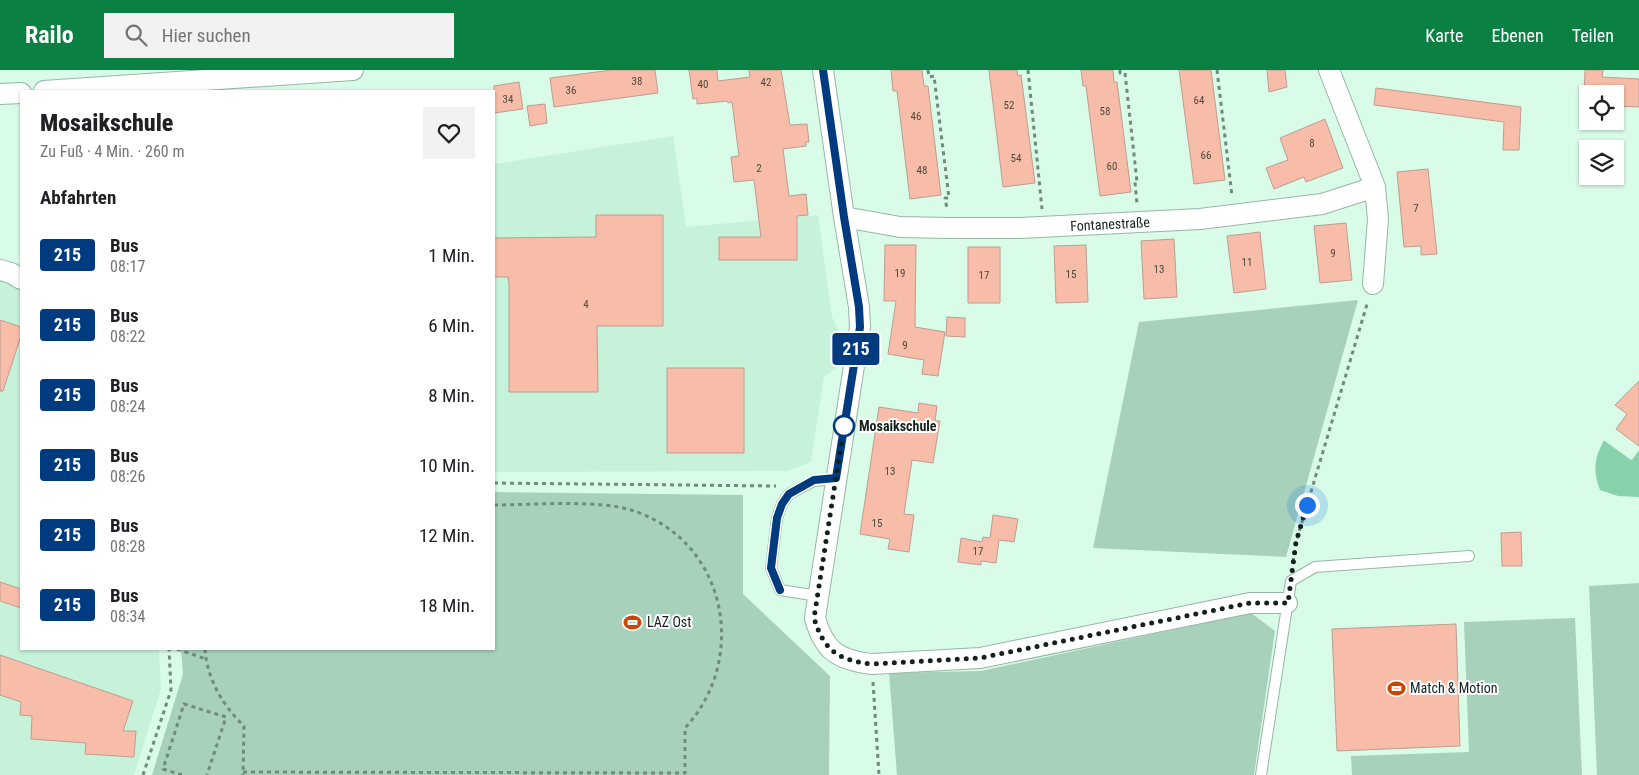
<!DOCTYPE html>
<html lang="de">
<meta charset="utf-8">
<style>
:root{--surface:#fff;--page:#f2f2f2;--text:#202124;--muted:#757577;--accent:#0b8043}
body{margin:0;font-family:"Roboto Condensed",sans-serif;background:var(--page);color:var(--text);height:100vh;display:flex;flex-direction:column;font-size:19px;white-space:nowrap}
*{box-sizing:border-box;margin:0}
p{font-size:16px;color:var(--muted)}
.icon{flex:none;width:28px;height:28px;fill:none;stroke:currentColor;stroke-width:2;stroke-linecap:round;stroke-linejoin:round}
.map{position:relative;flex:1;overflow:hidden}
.side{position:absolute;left:20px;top:20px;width:475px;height:560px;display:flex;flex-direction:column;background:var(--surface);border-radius:0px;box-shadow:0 1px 4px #0004}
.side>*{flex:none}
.badge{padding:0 10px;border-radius:4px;font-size:18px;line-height:32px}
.buttons{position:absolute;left:1579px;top:15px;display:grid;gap:10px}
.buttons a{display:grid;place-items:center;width:45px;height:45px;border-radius:0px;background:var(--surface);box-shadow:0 1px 4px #0004;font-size:25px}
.you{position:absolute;width:25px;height:25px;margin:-12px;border:4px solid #fff;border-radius:50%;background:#1a73e8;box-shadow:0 0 0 8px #1a73e833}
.map>.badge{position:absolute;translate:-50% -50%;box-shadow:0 0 0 2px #fff}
h2{padding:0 20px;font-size:19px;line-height:45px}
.round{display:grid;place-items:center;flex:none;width:52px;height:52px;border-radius:0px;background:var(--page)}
.summary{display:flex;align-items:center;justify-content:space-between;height:85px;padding:0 20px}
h1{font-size:24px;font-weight:800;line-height:38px}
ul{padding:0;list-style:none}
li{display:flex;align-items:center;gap:15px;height:70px;padding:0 20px}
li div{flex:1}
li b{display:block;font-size:19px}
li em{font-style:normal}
li .badge{min-width:55px;font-weight:700;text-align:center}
header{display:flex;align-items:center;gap:30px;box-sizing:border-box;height:70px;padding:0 25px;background:var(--accent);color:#fff}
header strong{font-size:24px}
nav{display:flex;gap:28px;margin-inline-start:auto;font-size:18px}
.search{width:350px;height:45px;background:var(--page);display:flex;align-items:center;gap:12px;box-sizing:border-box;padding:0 18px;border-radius:0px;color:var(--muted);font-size:19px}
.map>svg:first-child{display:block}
.built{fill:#c7f2da}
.green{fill:#a7d1ba}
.water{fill:#87d1ab}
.pier{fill:#d9fce9}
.building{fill:#f7bda9;stroke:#be9c90}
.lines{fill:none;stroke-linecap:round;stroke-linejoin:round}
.lane-casing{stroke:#96b7a5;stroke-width:12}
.street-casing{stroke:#96b7a5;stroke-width:22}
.path{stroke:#72897d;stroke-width:3;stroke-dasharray:4 4;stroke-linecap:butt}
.lane{stroke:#fff;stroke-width:10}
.street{stroke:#fff;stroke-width:20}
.line-casing{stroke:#fff;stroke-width:11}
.line{stroke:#003b80;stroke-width:8}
.walk{stroke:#14211b;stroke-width:5;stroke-dasharray:0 9}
.stop-dot{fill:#fff;stroke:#003b80;stroke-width:2.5}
.labels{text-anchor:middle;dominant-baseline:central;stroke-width:4;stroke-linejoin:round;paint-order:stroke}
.number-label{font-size:11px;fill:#4d483e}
.street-label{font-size:14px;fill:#14211b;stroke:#fff}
.stop-label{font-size:14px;font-weight:bold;fill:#14211b;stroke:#fff;text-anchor:start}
.poi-label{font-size:14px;fill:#14211b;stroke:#fff;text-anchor:start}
</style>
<header>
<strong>Railo</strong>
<div class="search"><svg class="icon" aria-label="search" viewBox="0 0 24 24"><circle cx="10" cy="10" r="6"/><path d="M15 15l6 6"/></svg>Hier suchen</div>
<nav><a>Karte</a><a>Ebenen</a><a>Teilen</a></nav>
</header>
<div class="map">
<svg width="1639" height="705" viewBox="0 0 1639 705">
<rect width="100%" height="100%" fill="#d9fce9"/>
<path class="built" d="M673 66 686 157 818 145 832 247 842 267 837 298 824 307 811 392 788 401 494 402V94Z
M0 210 12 213 21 219V579H159L161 619 134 705H0Z"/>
<path class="green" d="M1358 230 1286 487 1093 478 1139 252Z
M494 422 743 425V524L830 606 829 705H152L183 604 181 579H494Z
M1639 513V705H1597L1589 516Z
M1251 543 1275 561 1254 705H897L889 603 981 601Z
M1575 548 1582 705H1352L1351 686 1469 682 1464 552Z"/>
<path class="water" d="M1604 370 1631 390 1639 380V427L1618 426 1600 420C1593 400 1594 389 1604 370Z"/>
<path class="pier" d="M1605 368 1631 387 1639 377V380L1632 390 1602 369Z"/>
<path class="building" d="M612 0H655L658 23 554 37 550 8Z
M689 0H717L718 11 750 7 749 0H781L790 55 807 54 809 72H806V76L783 79 789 126 806 124 808 145 797 146V190H719V167H761L754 110 734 112 731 87 739 86 732 32 728 33 727 31 697 34V28L693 29Z
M891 0H922L924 16H928L941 125 910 129 897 21H893Z
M989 0H1017L1018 6 1021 5 1035 113 1003 117Z
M1081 0H1113L1114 12H1117L1131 122 1100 126 1086 16H1083Z
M1179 0H1211L1225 110 1194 114Z
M1267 0H1285L1287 17 1269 22Z
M1585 0H1603L1602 7 1639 9V37L1615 36V24H1588V26H1584Z
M519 12 523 39 494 43V16Z
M1376 18 1521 37 1519 80H1503L1504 52 1374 35Z
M545 34 547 53 530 56 527 36Z
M1325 49 1343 98 1306 112 1304 107 1274 119 1266 98 1288 90 1280 68Z
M1428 99 1437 184 1421 185V176L1404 177 1397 102Z
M596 145H663V256H597L598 322H509V213L508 207H494V168L596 167Z
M1346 153 1352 210 1320 213 1314 156Z
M1260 162 1266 219 1234 223 1227 166Z
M1174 169 1177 227 1144 229 1141 171Z
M885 175H916L915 257 945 262 938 306 922 304 924 290 888 284 896 231H884Z
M1086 175 1088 232 1056 233 1054 176Z
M968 177H1000V233H968Z
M947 247 965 248V267L946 266Z
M0 250 21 257V266L3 321H0Z
M667 298H744V383H667Z
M1639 311V376L1616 359 1627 344 1615 335Z
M919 333 937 336 935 351H940L933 393 912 390 904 444 914 445 909 482 888 479 890 469 860 464 879 337 918 343Z
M993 445 1018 449 1014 472 999 470 996 493 981 491V495L958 492 961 468 982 472 983 467 990 468Z
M1521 462 1522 496H1502L1501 463Z
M0 512 21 519V538L0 531Z
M1456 554 1460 676 1337 681 1332 559Z
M0 585 133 631 123 661H136L134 687 85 684 86 673 31 669 32 646 20 645 21 632 0 625Z"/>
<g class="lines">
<defs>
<path id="lane" d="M818 526 780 520 771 498 777 448 782 434 789 424 814 411 836 409
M1261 705 1291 511 1315 497 1469 486"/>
<path id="street" d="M823 0 844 147 859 237 860 257 815 548C824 581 838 590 872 594L980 588 1250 533H1287
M1329 0 1375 117 1378 149 1373 214
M44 21 353 0
M0 24 21 23
M844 147 900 157 949 158H1020L1200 149 1322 134 1375 117
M0 200 11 203 21 209"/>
</defs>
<use href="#lane" class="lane-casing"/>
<use href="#street" class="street-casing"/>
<path class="path" d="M928 0 929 7 934 6 949 128H945L947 139
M1028 0 1042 139
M1120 0V3H1125L1137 112H1135L1137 134
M1217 0 1232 126
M494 413 776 416
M1293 492 1296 472 1368 231
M177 579 206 589
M205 579C207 609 223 636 244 656L243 705
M873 612 879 705
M243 702 685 703V658C749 589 727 472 634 441 600 429 532 435 494 435
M143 705 171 620 169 579
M182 705 163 699 184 634 226 647 207 705"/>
<use href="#lane" class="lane"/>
<use href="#street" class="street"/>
</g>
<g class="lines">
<defs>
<path id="line" d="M780 520 771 498 777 448 782 434 789 424 814 410 836 408 860 257 859 237 844 147 823 0"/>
</defs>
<use href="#line" class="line-casing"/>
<use href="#line" class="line"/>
<path class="walk" d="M844 356 814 548C824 581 838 590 872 594L980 588 1250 533H1288L1296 472 1307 435"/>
</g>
<defs>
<symbol id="stadium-bare" viewBox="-9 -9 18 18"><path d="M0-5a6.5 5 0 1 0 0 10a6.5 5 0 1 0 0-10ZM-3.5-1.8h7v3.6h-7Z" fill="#ca4500" stroke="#fff" stroke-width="2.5" paint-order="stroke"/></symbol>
</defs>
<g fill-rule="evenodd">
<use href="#stadium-bare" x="620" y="540" width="25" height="25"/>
<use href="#stadium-bare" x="1384" y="606" width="25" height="25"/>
</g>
<circle class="stop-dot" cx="844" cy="356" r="10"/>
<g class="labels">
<g class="number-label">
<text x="637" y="11">38</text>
<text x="766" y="12">42</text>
<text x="703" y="14">40</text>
<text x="571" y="20">36</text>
<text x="508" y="29">34</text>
<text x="1199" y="30">64</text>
<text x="1009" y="35">52</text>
<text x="1105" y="41">58</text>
<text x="916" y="46">46</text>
<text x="1312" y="73">8</text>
<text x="1206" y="85">66</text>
<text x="1016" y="88">54</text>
<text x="1112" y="96">60</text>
<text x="759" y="98">2</text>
<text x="922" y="100">48</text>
<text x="1416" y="138">7</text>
<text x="1333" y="183">9</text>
<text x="1247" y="192">11</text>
<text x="1159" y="199">13</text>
<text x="900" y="203">19</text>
<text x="1071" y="204">15</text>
<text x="984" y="205">17</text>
<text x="586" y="234">4</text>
<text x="905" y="275">9</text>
<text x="890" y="401">13</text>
<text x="877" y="453">15</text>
<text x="978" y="481">17</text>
</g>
<g class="street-label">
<text transform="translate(1110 154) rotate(-3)">Fontanestraße</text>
</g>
<g class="stop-label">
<text x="859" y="356">Mosaikschule</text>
</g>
<g class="poi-label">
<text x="647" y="552">LAZ Ost</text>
<text x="1410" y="618">Match &amp; Motion</text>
</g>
</g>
</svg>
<div class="buttons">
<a><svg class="icon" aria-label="locate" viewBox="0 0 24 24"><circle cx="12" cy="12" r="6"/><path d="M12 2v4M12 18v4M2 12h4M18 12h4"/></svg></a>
<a><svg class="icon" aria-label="layers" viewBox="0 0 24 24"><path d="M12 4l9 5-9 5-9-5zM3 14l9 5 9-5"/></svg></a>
</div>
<div class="you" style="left:1307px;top:435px"></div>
<b class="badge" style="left:856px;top:279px;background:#003b80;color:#fff">215</b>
<section class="side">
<div class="summary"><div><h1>Mosaikschule</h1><p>Zu Fuß · 4 Min. · 260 m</p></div><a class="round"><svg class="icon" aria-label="heart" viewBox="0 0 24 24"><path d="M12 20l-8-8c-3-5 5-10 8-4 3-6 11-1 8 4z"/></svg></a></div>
<h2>Abfahrten</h2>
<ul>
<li><span class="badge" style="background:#003b80;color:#fff">215</span><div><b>Bus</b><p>08:17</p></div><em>1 Min.</em></li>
<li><span class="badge" style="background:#003b80;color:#fff">215</span><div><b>Bus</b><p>08:22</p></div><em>6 Min.</em></li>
<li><span class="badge" style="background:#003b80;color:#fff">215</span><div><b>Bus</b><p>08:24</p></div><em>8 Min.</em></li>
<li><span class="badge" style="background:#003b80;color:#fff">215</span><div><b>Bus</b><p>08:26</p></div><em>10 Min.</em></li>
<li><span class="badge" style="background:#003b80;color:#fff">215</span><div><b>Bus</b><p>08:28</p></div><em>12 Min.</em></li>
<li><span class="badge" style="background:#003b80;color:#fff">215</span><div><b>Bus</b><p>08:34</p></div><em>18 Min.</em></li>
</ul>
</section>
</div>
